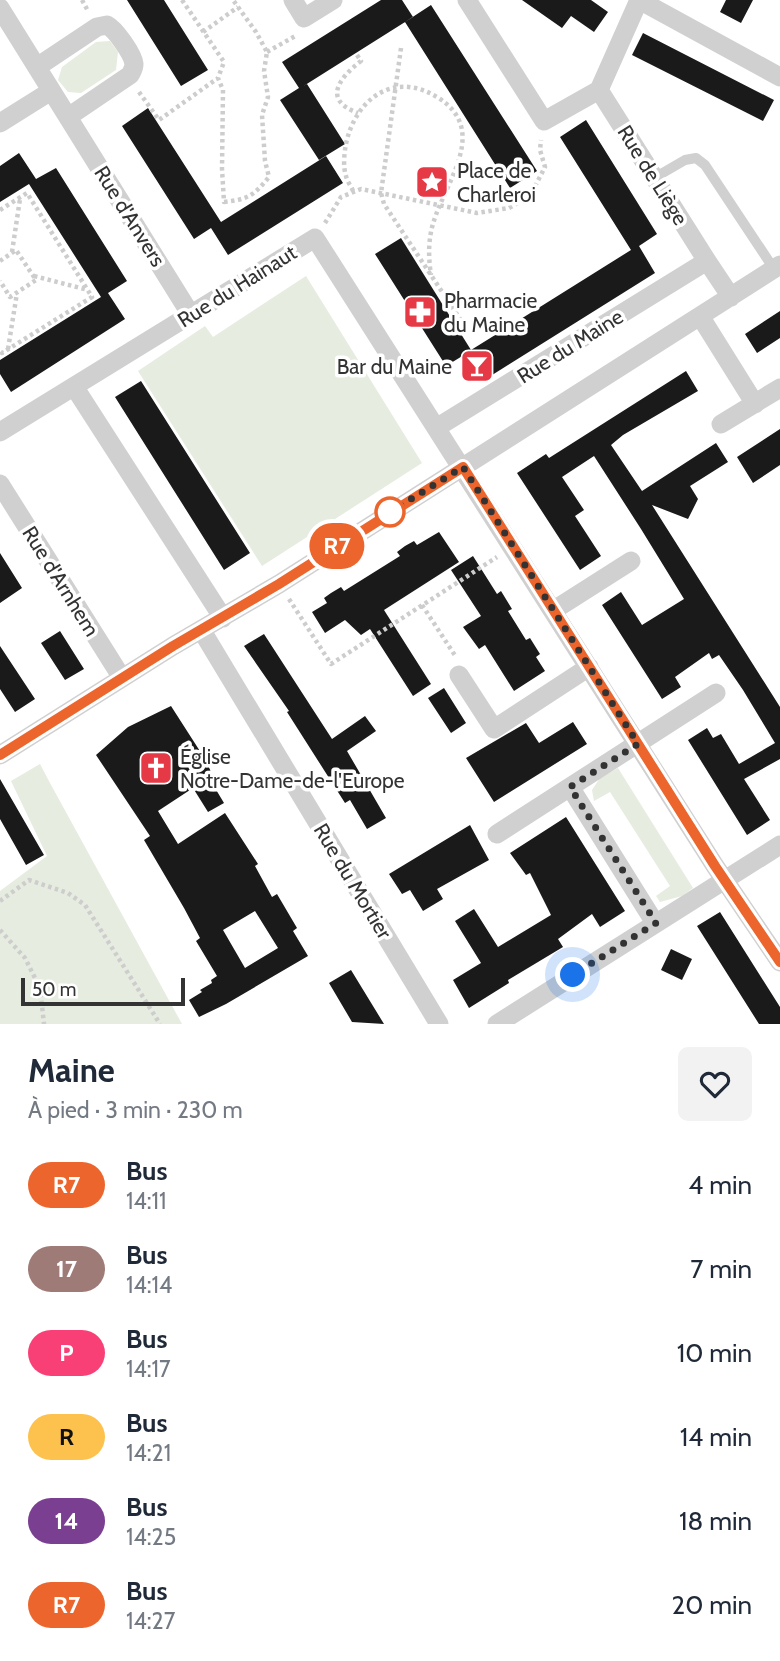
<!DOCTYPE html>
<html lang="fr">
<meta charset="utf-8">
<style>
:root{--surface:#fff;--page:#f2f2f3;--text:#1f2937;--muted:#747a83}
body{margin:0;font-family:Cabin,sans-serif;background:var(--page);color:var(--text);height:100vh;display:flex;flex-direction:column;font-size:26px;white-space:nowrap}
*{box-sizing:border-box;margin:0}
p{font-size:23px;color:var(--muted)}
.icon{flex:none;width:38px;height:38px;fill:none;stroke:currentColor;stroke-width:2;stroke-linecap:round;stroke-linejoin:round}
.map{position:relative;height:1024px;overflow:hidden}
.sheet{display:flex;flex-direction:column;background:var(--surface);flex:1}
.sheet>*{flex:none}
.badge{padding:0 14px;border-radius:23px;font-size:24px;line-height:46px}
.scale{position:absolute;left:21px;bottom:18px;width:164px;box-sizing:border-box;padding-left:7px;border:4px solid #333;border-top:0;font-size:19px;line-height:24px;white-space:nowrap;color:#333;-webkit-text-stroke:5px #fff;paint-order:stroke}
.you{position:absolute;width:35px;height:35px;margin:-18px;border:5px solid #fff;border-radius:50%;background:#1a73e8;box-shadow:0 0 0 10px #1a73e833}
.map>.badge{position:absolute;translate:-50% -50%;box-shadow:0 0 0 4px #fff}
.round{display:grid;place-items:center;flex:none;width:74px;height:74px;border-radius:10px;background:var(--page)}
.headline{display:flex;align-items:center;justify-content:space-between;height:119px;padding:0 28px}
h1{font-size:33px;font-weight:700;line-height:52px}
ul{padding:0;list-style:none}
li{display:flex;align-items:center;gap:21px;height:84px;padding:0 28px}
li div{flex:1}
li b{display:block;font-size:26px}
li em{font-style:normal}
li .badge{min-width:77px;font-weight:700;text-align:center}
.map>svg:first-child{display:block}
.green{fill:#e6ecdf}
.building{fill:#1a1a1a;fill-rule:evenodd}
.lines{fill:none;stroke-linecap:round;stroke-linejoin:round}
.path{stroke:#cdcdcd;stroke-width:4.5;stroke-dasharray:3.5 3.5;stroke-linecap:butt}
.service{stroke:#d0d0d0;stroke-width:10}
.minor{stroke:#d0d0d0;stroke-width:19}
.line-casing{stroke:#fff;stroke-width:16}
.line{stroke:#ec652c;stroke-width:10}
.walk{stroke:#333;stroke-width:7;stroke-dasharray:0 12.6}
.stop-dot{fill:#fff;stroke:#ec652c;stroke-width:3.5}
.labels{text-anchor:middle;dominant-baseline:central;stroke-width:7;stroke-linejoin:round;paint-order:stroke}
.poi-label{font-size:21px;fill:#333;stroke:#fff;text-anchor:start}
.street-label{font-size:21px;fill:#333;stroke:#fff}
</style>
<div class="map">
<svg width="780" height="1024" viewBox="0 0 780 1024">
<rect width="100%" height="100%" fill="#fff"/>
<path class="green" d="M110 41 118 52 116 70 81 93 68 92 58 80 62 67 96 42Z
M306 276 422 463 262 566 138 371 205 326 213 337Z
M40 764 50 783 182 1024H0V891L47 856 11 781Z
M618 768 693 888 682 896 660 902 656 896 670 886 610 792 594 801 592 790 600 778Z"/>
<path class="building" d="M127 0H164L208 70 181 86Z
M381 0H402L413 17 302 87 307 84 345 144 319 160 280 100 299 88 282 62Z
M522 0H591L608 12 594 32 571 16 562 28Z
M726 0H753L741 23 720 12Z
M431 5 537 171 510 188 405 22Z
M643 33 774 100 763 121 632 55Z
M148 108 221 222 326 156 343 183 228 255 211 228 194 239 122 126Z
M586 120 657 234 639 246 655 273 481 382 464 355 446 366 375 254 401 238 471 350 631 250 560 137Z
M19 153 36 179 56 168 127 281 108 293 125 319 11 392 0 374V360L101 297 29 184 0 202V166Z
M780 311V338L757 353 745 334Z
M686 371 698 391 623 435 611 445 642 491 716 443 728 462 690 486 698 499 688 519 652 505 780 707V759L744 779 770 820 747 835 688 740 707 728 713 738 721 734 739 764 775 743 743 690 719 655 712 659 709 653 675 677 681 687 662 699 602 605 621 592 642 625 684 599 641 529 594 456 562 477 584 510 575 516 601 556 580 570 517 473 546 454 549 458Z
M141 381 250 553 224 570 115 397Z
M780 429V465L753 483 737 457Z
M439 532 459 562 384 610 431 684 413 696 370 629 361 635 345 620 325 633 312 612 327 603 324 598 331 593 341 587 344 591 400 556 397 552 405 546 414 541 417 545Z
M0 553 22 588 0 603Z
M473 556 497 594 501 591 512 609 508 611 526 640 530 638 540 654 536 657 545 671 514 691 485 645 479 649 463 627 481 616 451 570Z
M60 631 84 669 65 680 41 643Z
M264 634 332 739 365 716 376 731 347 751 386 818 367 829 350 800 345 803 287 712 289 711 244 646Z
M0 646 35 699 15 712 0 689Z
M444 688 466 723 451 733 428 698Z
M171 706 205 759 213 776 209 778 224 803 208 812 193 788 158 811 178 844 225 813 258 864 255 866 272 897 277 894 297 928 293 931 308 956 226 1004 199 1017 189 1000 202 992 200 990 212 983 211 980 217 976 196 941 200 938 184 908 144 840 150 836 96 755 128 727ZM255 911 278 948 245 968 223 930Z
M573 722 587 744 494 802 466 758 526 723 539 743Z
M0 779 44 855 26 865 0 819Z
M566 817 625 911 600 927 592 914 558 939 563 947 508 980 509 983 469 1008 453 980 481 963 455 921 474 909 498 947 551 915 530 873 526 875 510 853Z
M470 825 489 860 437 889 443 899 423 911 410 890 402 894 389 874Z
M720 912 780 1007V1024H759L697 926Z
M671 949 692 959 682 980 661 970Z
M351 970 384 1024 352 1022 329 983Z"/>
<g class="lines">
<path class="path" d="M82 0 88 11
M182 0 224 62 218 78 223 90 222 169 224 202C249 199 253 196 269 177L265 161 262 115 268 97 264 71 267 52 256 32 233 0
M203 32 238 7
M401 48 381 193 384 204 462 322
M267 52 297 35
M357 55 361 61C339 78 322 100 358 113
M139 92 159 120 218 78
M353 191C351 186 347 181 346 176 343 167 344 154 346 144 355 100 393 70 437 97 494 132 439 188 431 232 428 247 429 261 431 275
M0 210 27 193 92 297 2 353 0 349
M325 223 341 197 361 189 477 213 509 208 530 196 545 167 540 150 541 140
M12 252 20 199
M0 261 16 250 36 280 10 297 0 281
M34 276 88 290
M8 349 17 293
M289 599 331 664 497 557
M422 605 456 657
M0 901 29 880 68 893 85 905 160 1024
M0 930 25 958 40 988 44 1024"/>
<path class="service" d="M654 178 685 160 696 158 705 165 774 269"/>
<path class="minor" d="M293 0 304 18 333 0
M467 0 544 121 599 90 639 0
M639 0 780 77
M0 8 191 315
M37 67 97 27 107 25C115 29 133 54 134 64 134 69 132 71 130 75L68 117
M599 90 707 261
M0 123 51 91
M700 316 755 404
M75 388 223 618
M721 424 780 388
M436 428 707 261 731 297
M0 432 315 238 715 866 780 962
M0 484 122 678
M554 610 631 561
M202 631 439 1024
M459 675 494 729 589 667
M0 755 173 646 279 584 780 265
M570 787 655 923
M497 834 716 693
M497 1024 780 845"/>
</g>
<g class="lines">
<defs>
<path id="line" d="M0 755 173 646 279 584 463 467 715 866 780 962"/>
</defs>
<use href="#line" class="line-casing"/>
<use href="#line" class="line"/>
<path class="walk" d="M390 512 463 467 638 744 570 787 656 923 573 975"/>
</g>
<defs>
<symbol id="sight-square" viewBox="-11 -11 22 22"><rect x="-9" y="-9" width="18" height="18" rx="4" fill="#e63946" stroke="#fff"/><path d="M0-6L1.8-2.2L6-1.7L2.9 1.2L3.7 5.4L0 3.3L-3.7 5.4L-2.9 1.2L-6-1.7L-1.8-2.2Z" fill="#fff"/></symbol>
<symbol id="pharmacy-square" viewBox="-11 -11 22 22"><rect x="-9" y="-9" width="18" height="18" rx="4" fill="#e63946" stroke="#fff"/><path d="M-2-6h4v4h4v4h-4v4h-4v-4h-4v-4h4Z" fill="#fff"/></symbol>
<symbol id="bar-square" viewBox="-11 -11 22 22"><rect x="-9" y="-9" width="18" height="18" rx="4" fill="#e63946" stroke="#fff"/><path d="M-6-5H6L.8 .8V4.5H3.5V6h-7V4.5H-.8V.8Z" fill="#fff"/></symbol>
<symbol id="church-square" viewBox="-11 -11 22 22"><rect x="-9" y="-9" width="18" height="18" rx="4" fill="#e63946" stroke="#fff"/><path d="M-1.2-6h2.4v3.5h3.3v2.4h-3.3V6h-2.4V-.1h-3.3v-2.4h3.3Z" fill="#fff"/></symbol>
</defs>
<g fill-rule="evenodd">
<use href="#sight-square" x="413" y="163" width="38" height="38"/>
<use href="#pharmacy-square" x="401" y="293" width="38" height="38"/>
<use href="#bar-square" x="458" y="347" width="38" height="38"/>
<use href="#church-square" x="137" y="749" width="38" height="38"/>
</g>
<circle class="stop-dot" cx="390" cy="512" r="14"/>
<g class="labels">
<g class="poi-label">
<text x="457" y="170">Place de<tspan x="457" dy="24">Charleroi</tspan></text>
<text x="444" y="300">Pharmacie<tspan x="444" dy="24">du Maine</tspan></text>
<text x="452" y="366" text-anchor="end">Bar du Maine</text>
<text x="180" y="756">Église<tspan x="180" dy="24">Notre-Dame-de-l'Europe</tspan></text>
</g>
<g class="street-label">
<text transform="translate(653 175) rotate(58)">Rue de Liège</text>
<text transform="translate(130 216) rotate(58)">Rue d'Anvers</text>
<text transform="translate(237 286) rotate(-32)">Rue du Hainaut</text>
<text transform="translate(570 346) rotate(-32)">Rue du Maine</text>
<text transform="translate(61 581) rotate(58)">Rue d'Arnhem</text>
<text transform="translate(353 881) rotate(59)">Rue du Mortier</text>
</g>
</g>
</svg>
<div class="scale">50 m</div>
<div class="you" style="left:573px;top:975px"></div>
<b class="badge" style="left:337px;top:546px;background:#ec652c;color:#fff">R7</b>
</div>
<section class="sheet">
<div class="headline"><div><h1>Maine</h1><p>À pied · 3 min · 230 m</p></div><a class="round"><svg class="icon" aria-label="heart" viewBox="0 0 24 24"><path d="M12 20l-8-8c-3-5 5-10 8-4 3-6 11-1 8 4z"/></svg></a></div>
<ul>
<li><span class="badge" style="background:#ec652c;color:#fff">R7</span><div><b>Bus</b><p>14:11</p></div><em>4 min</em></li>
<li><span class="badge" style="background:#9f7b77;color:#fff">17</span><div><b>Bus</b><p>14:14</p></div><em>7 min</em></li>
<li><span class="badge" style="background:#f94076;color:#fff">P</span><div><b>Bus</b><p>14:17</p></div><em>10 min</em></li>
<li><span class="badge" style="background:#fdc14d;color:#111">R</span><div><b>Bus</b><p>14:21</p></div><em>14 min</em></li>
<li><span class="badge" style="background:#7a3f91;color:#fff">14</span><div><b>Bus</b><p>14:25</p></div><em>18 min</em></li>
<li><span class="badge" style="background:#ec652c;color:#fff">R7</span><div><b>Bus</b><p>14:27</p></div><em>20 min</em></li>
</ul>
</section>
